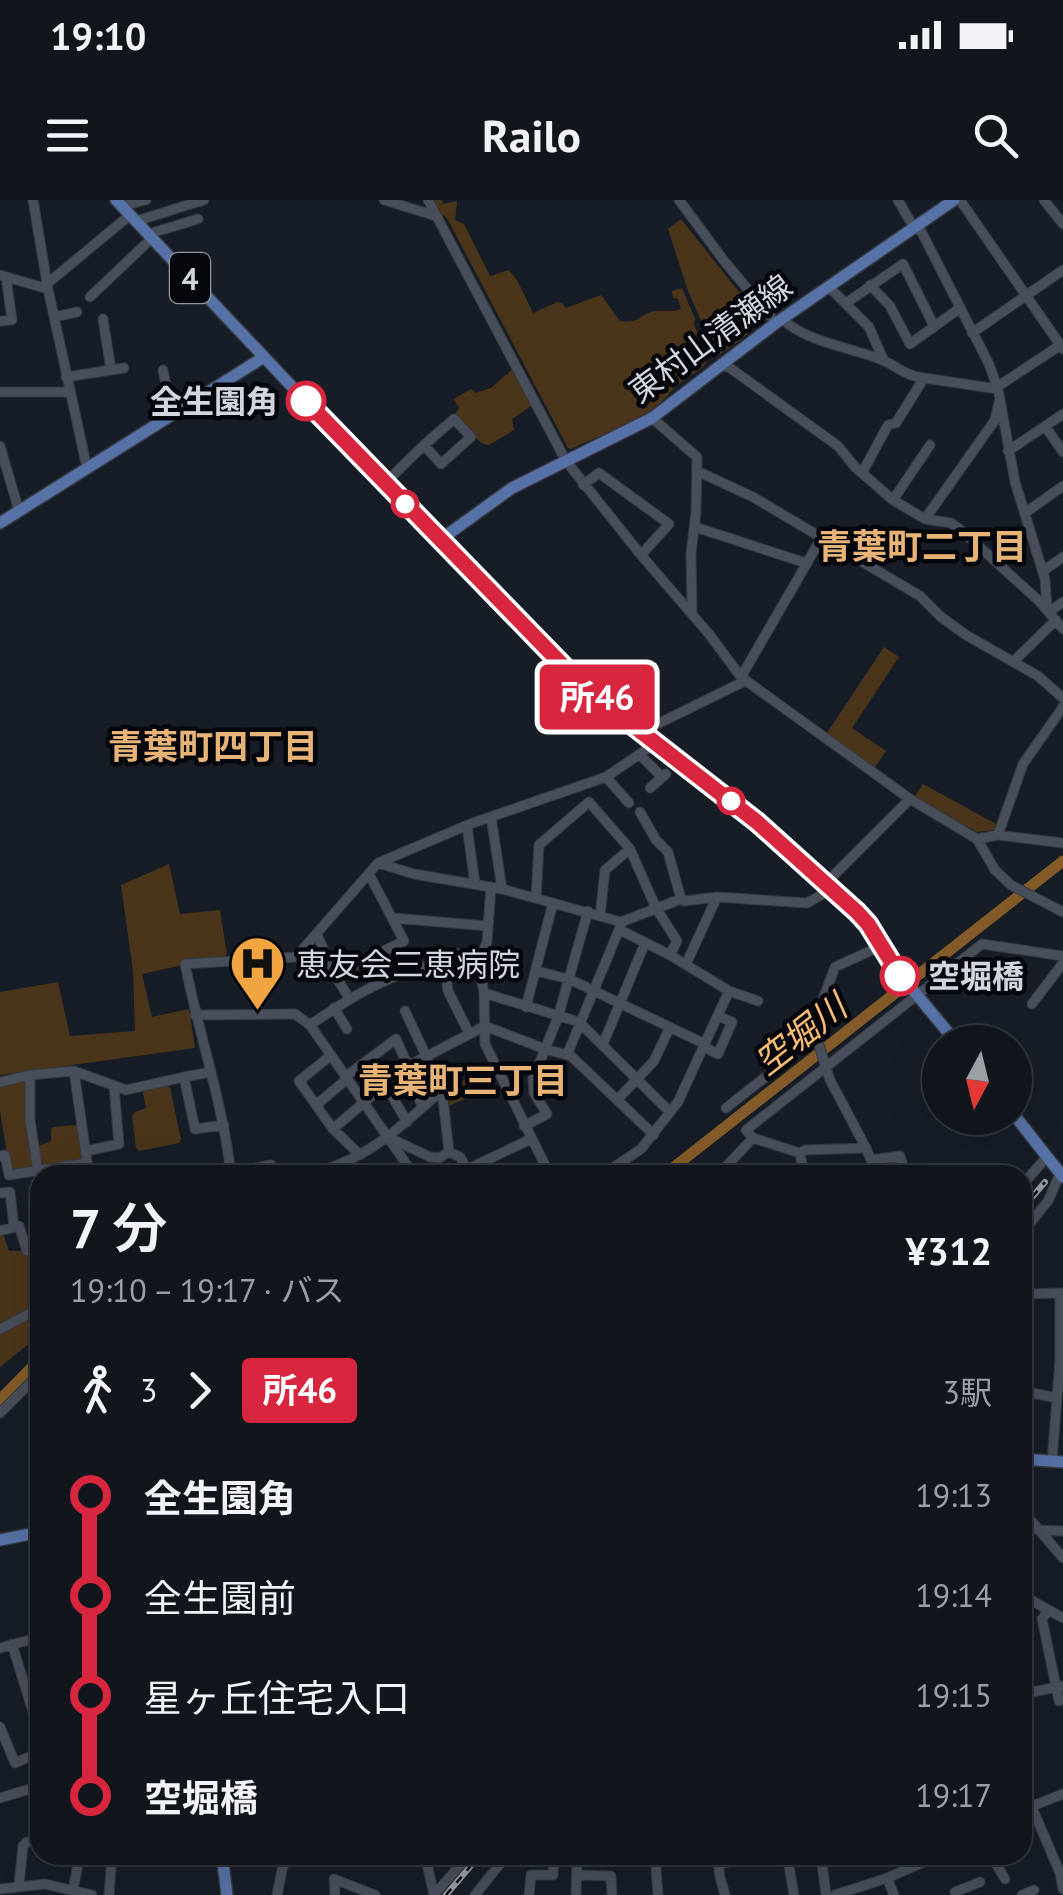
<!DOCTYPE html>
<html lang="ja">
<meta charset="utf-8">
<style>
:root{--surface:#11161d;--page:#1a1f26;--text:#f1f3f6;--muted:#9c9fa4;--line:#30353b}
body{margin:0;font-family:"PT Sans","Noto Sans JP",sans-serif;background:var(--page);color:var(--text);height:100vh;display:flex;flex-direction:column;font-size:38px;white-space:nowrap}
*{box-sizing:border-box;margin:0}
p{font-size:32px;color:var(--muted)}
.icon{flex:none;width:55px;height:55px;fill:none;stroke:currentColor;stroke-width:2;stroke-linecap:round;stroke-linejoin:round}
.map{position:relative;flex:1;overflow:hidden}
.drawer{position:absolute;left:30px;top:965px;width:1002px;height:700px;display:flex;flex-direction:column;background:var(--surface);border-radius:30px;box-shadow:0 10px 40px #0002,0 0 0 2px var(--line)}
.drawer>*{flex:none}
.badge{padding:0 20px;border-radius:8px;font-size:35px;line-height:65px}
.needle{width:65px;rotate:187deg}
.buttons{position:absolute;left:922px;top:825px;display:grid;gap:20px}
.buttons a{display:grid;place-items:center;width:110px;height:110px;border-radius:50%;background:var(--surface);box-shadow:0 10px 40px #0002,0 0 0 2px var(--line);font-size:50px}
.map>.badge{position:absolute;translate:-50% -50%;box-shadow:0 0 0 5px #fff}
.legs{display:flex;align-items:center;gap:15px;height:110px;padding:0 40px;font-size:32px}
.legs p{margin-inline-start:auto}
.overview{display:flex;align-items:center;justify-content:space-between;height:170px;padding:0 40px}
h1{font-size:55px;font-weight:600;line-height:75px}
ul{padding:0 40px;list-style:none}
li{display:flex;align-items:center;gap:35px;height:100px;font-size:38px}
li i{display:grid;place-items:center;width:15px;height:100%;margin:0 12px;background:currentColor}
li i::after{content:'';width:25px;height:25px;margin:-12px;border:8px solid;border-radius:50%;background:var(--surface)}
li p{margin-inline-start:auto}
li:first-child i{background:linear-gradient(#0000 50%,currentColor 0)}
li:last-child i{background:linear-gradient(currentColor 50%,#0000 0)}
.status{display:flex;justify-content:space-between;align-items:center;height:70px;padding:0 50px;background:var(--surface);direction:ltr}
.status svg{height:28px;fill:currentColor}
header{display:flex;justify-content:space-between;align-items:center;height:130px;padding:0 40px;background:var(--surface);font-size:45px;font-weight:600}
.map>svg:first-child{display:block}
.green{fill:#4b351a}
.lines{fill:none;stroke-linecap:round;stroke-linejoin:round}
.river{stroke:#845b28;stroke-width:11}
.minor-casing{stroke:#353941;stroke-width:11}
.major-casing{stroke:#353941;stroke-width:14}
.minor{stroke:#484e5a;stroke-width:9}
.major{stroke:#5672a6;stroke-width:11}
.rail-casing{stroke:#989da5;stroke-width:6}
.rail{stroke:#06070c;stroke-width:2.5;stroke-dasharray:8;stroke-linecap:butt}
.line-1-casing{stroke:#fff;stroke-width:22}
.line-1{stroke:#d7263d;stroke-width:15}
.stop-1-dot{fill:#fff;stroke:#d7263d;stroke-width:5}
.labels{text-anchor:middle;dominant-baseline:central;stroke-width:9;stroke-linejoin:round;paint-order:stroke}
.shield{fill:#06070c;stroke:#94989e;stroke-width:2.5}
.shield-label{font-size:30px;font-weight:bold;fill:#d1d6dd}
.street-label{font-size:32px;fill:#d1d6dd;stroke:#06070c}
.stop-label{font-size:32px;font-weight:bold;fill:#d1d6dd;stroke:#06070c;text-anchor:end}
.poi-label{font-size:32px;fill:#d1d6dd;stroke:#06070c;text-anchor:start}
.neighbourhood-label{font-size:35px;font-weight:bold;fill:#e8b376;stroke:#06070c}
.water-label{font-size:35px;font-style:italic;fill:#fbbc72;stroke:#06070c}
</style>
<div class="status"><b>19:10</b><svg viewBox="0 0 49 12"><path d="M0 12V9h3v3zM5 12V6h3v6zM10 12V3h3v9zM15 12V0h3v12zM26 1h20v11H26zM47 4h2v5h-2z"/></svg></div>
<header><svg class="icon" aria-label="menu" viewBox="0 0 24 24"><path d="M4 6h16M4 12h16M4 18h16"/></svg>Railo<svg class="icon" aria-label="search" viewBox="0 0 24 24"><circle cx="10" cy="10" r="6"/><path d="M15 15l6 6"/></svg></header>
<div class="map">
<svg width="1063" height="1695" viewBox="0 0 1063 1695">
<rect width="100%" height="100%" fill="#171d27"/>
<path class="green" d="M432 0H442L443 4 457 1 455 20 464 24 490 76 509 70 517 80 533 113 558 102 562 103 566 108 601 95 620 121C639 124 639 115 654 111 664 109 671 113 681 109L678 99 673 98 672 91 682 88 695 119 694 124 707 161C701 172 693 173 684 180 671 189 663 203 649 212 625 227 596 237 571 249L568 248 447 18 440 13Z
M681 19 759 117C753 135 732 145 717 157L688 91 668 29Z
M513 169 534 204 512 219 514 230 489 245 481 243 455 214 459 208 454 199 471 189 475 193 491 188Z
M884 447 899 457 852 528 886 551 873 570 825 536Z
M923 584 998 625 996 630 977 632 914 598Z
M169 664 180 714 220 710 227 755 142 774 152 817 189 809 195 848 0 875V792L58 782 70 836 135 831 133 771 121 685Z
M479 873 486 890 446 907 442 890Z
M30 878 35 970 10 973 0 911V884Z
M166 886 170 887 181 940 179 943 139 951 136 948 132 916 135 912 146 908 143 893 145 891Z
M77 925 80 927 84 957 81 961 42 969 36 947 51 941V930L53 927Z
M2 1030 9 1051H27L40 1086V1135L0 1167V1031Z"/>
<g class="lines">
<path class="river" d="M664 975 1063 661
M0 1200 40 1159"/>
<defs>
<path id="minor" d="M33 0 48 89 87 268
M384 0 436 16
M428 0 566 261 641 355 709 434 741 477 910 599 977 639 995 670 1011 685 1063 712
M679 0 725 62 776 123
M898 0 914 28 921 31 989 164 998 189 1015 282 1045 379 1047 409
M960 0 1063 149
M1044 0 1063 24
M122 6 146 0
M136 21 204 0
M148 34 198 19
M0 75 48 89
M48 83 130 15
M870 85 890 106 910 144 960 108
M828 86 869 127 884 161
M90 97 152 38
M846 103 903 64 934 126
M54 117 77 112
M103 119 111 170
M782 119C807 142 848 147 880 159 898 166 902 175 924 178L896 223 888 225 862 273
M0 121 12 120 6 77
M972 133 1063 70
M720 165 730 168 838 246 855 267 893 300 925 319 951 323 962 331 1039 401 1063 429
M163 170 172 214
M66 177 124 168
M924 178 998 189
M997 187 1062 144
M0 192H69
M652 218 697 257 696 312 691 353 692 413
M1045 226 1063 252
M0 246 19 311
M1008 251 1063 214
M697 271 753 297 920 396 941 417 966 435 1038 476 1063 498
M385 283 424 245 441 264 471 237 454 219 424 245
M583 285 599 273 669 324 641 355
M893 300 930 245
M1025 313 1063 286
M925 319 995 220 999 202
M695 327 806 363
M1043 371 1063 357
M1049 412 1063 402
M1014 461 1056 420
M741 477 822 337
M641 532 745 481
M641 556 662 577
M606 577 629 603
M650 588 666 574
M640 612 656 640 668 652 681 699
M491 617 502 689
M467 626 475 684
M998 635 1023 564 1063 507
M977 639 998 635 1063 643
M378 663 414 674 502 689 621 722 681 699 684 701 717 697 807 703 832 689
M826 683 910 599
M491 687 487 742 481 756 480 770 484 793 485 844 550 975
M536 698 539 645 589 602 630 649 656 708 677 741 670 755
M600 716 605 670 630 649
M393 718 488 726
M620 730 670 755 729 791 758 801
M317 735 335 775 349 798
M686 764 717 697
M536 771 569 779 705 844
M335 775 404 741 369 674
M484 793 579 822 670 912
M1032 804 1063 763
M526 807 553 703
M334 808 347 829
M195 815 295 814 310 825 414 975
M310 825C351 797 394 770 444 763
M469 833 448 791 443 752 481 756
M603 844 645 743
M704 847 718 854 732 822 718 816
M567 855 621 725
M330 856 299 881 333 929 360 955
M404 868 423 907
M74 871 89 975
M211 872 184 877 195 929 224 925
M30 875V920L38 972
M345 877 396 839 408 866
M0 882 30 875 74 871 126 890 184 877
M385 884 407 922
M442 890 449 952 460 957 470 975
M617 900 654 861 670 827
M316 905 346 880
M726 908 773 871 813 826
M524 926 547 914 534 893 533 879 558 817 588 711
M333 929 404 868 485 826 545 849 571 856 654 935
M753 938 800 953 804 975
M392 939 430 957 439 958 449 952
M86 951 119 944 114 886
M800 953 805 950 866 948
M0 956 5 955 9 975 87 963
M871 960 900 956 906 975
M468 969 531 939
M217 975 271 965 273 975
M231 975C223 903 199 835 185 764L296 757 378 663 470 624 606 577 656 543
M303 975C362 964 399 929 442 890L405 811
M387 975 407 965
M602 975 641 949 678 902 729 791
M718 975 753 938 746 930 982 744 1063 756
M877 975 866 948 830 880 813 826 835 767 881 746
M1022 985 1047 957
M0 993 10 992 14 1027
M0 1031 19 1026 27 1051 40 1049
M1022 1033 1048 1001 1060 974
M1022 1094 1063 1093
M0 1129 40 1108
M1022 1191 1057 1198
M1022 1212 1027 1213 1024 1259
M0 1213 40 1173
M1052 1261 1060 1160V1093
M1022 1310 1063 1358
M1038 1330 1063 1331
M1022 1395 1063 1418
M1048 1411 1042 1419 1059 1501
M12 1444 37 1525 40 1524
M0 1448 40 1437
M1022 1494 1063 1486
M0 1527 15 1563 36 1554 40 1566
M1022 1543 1028 1598 1060 1673 1063 1689
M0 1598 40 1586
M1022 1610 1063 1594
M47 1655V1657L80 1660
M425 1655 434 1695
M655 1655 658 1695
M717 1655 720 1677 725 1695
M787 1655 794 1695
M821 1655 826 1695
M991 1655 1005 1679
M719 1664 762 1655
M577 1675 611 1676 612 1695
M887 1678 894 1695
M19 1685 23 1646 27 1642 40 1643
M0 1689 45 1684 92 1695
M73 1690 80 1655
M109 1695 112 1655
M277 1695 282 1670 287 1655
M335 1695 334 1679 375 1695
M434 1695 469 1655
M475 1695 507 1655
M529 1695 531 1675H553L554 1655
M576 1695 577 1655
M835 1695 887 1678 940 1655
M956 1695 955 1692 980 1682
M1022 1695 1034 1690"/>
<path id="major" d="M116 0 330 227 574 477 608 507 757 622 857 711 868 725 893 766 956 842
M0 323 264 157
M440 340 512 288 652 218 776 123 954 0
M1015 916 1063 977
M1022 1259 1063 1262
M0 1340 40 1332
M222 1655 227 1695"/>
</defs>
<use href="#minor" class="minor-casing"/>
<use href="#major" class="major-casing"/>
<use href="#minor" class="minor"/>
<use href="#major" class="major"/>
<defs>
<path id="rail" d="M1022 1009 1045 982
M446 1695 480 1655"/>
</defs>
<use href="#rail" class="rail-casing"/>
<use href="#rail" class="rail"/>
</g>
<g class="lines">
<defs>
<path id="line-1" d="M306 201 574 477 608 506 757 622 857 712 868 724 900 776"/>
</defs>
<use href="#line-1" class="line-1-casing"/>
<use href="#line-1" class="line-1"/>
</g>
<defs>
<symbol id="hospital-pin" viewBox="-11 -11 22 30"><path d="M0 17L-7.5 6A9.5 9.5 0 1 1 7.5 6Z" fill="#f1a540" stroke="#06070c"/><path d="M-5-5h3v3.5h4V-5h3V5h-3V1.5h-4V5h-3Z" fill="#111"/></symbol>
</defs>
<g fill-rule="evenodd">
<use href="#hospital-pin" x="226" y="732" width="63" height="86"/>
</g>
<g class="stop-1-dot">
<circle cx="306" cy="201" r="18"/>
<circle cx="405" cy="304" r="12"/>
<circle cx="731" cy="601" r="12"/>
<circle cx="900" cy="776" r="18"/>
</g>
<g class="labels">
<rect class="shield" x="170" y="53" width="40" height="50" rx="8"/>
<g class="shield-label">
<text x="190" y="78">4</text>
</g>
<g class="street-label">
<text transform="translate(710 138) rotate(-36)">東村山清瀬線</text>
</g>
<g class="stop-label">
<text x="278" y="201">全生園角</text>
<text x="928" y="776" text-anchor="start">空堀橋</text>
</g>
<g class="poi-label">
<text x="296" y="764">恵友会三恵病院</text>
</g>
<g class="neighbourhood-label">
<text x="922" y="346">青葉町二丁目</text>
<text x="213" y="546">青葉町四丁目</text>
<text x="463" y="880">青葉町三丁目</text>
</g>
<g class="water-label">
<text transform="translate(800 834) rotate(-38)">空堀川</text>
</g>
</g>
</svg>
<div class="buttons">
<a><svg class="needle" viewBox="-14 -14 28 28"><path d="M0-13l5 13h-10z" fill="#e53935"/><path d="M0 13l5-13h-10z" fill="#9c9fa4"/></svg></a>
</div>
<b class="badge" style="left:597px;top:497px;background:#d7263d;color:#fff">所46</b>
<section class="drawer">
<div class="overview"><div><h1>7 分</h1><p>19:10 – 19:17 · バス</p></div><b>¥312</b></div>
<div class="legs"><svg class="icon" aria-label="walk" viewBox="0 0 24 24"><circle cx="13" cy="4" r="2"/><path d="M13 8l-2 6 4 7M11 14l-3 7M7 12l3-4h3l4 4"/></svg>3<svg class="icon" aria-label="forward" viewBox="0 0 24 24"><path d="M9 5l7 7-7 7"/></svg><b class="badge" style="background:#d7263d;color:#fff">所46</b><p>3駅</p></div>
<ul>
<li><i style="color:#d7263d"></i><b>全生園角</b><p>19:13</p></li>
<li><i style="color:#d7263d"></i><span>全生園前</span><p>19:14</p></li>
<li><i style="color:#d7263d"></i><span>星ヶ丘住宅入口</span><p>19:15</p></li>
<li><i style="color:#d7263d"></i><b>空堀橋</b><p>19:17</p></li>
</ul>
</section>
</div>
